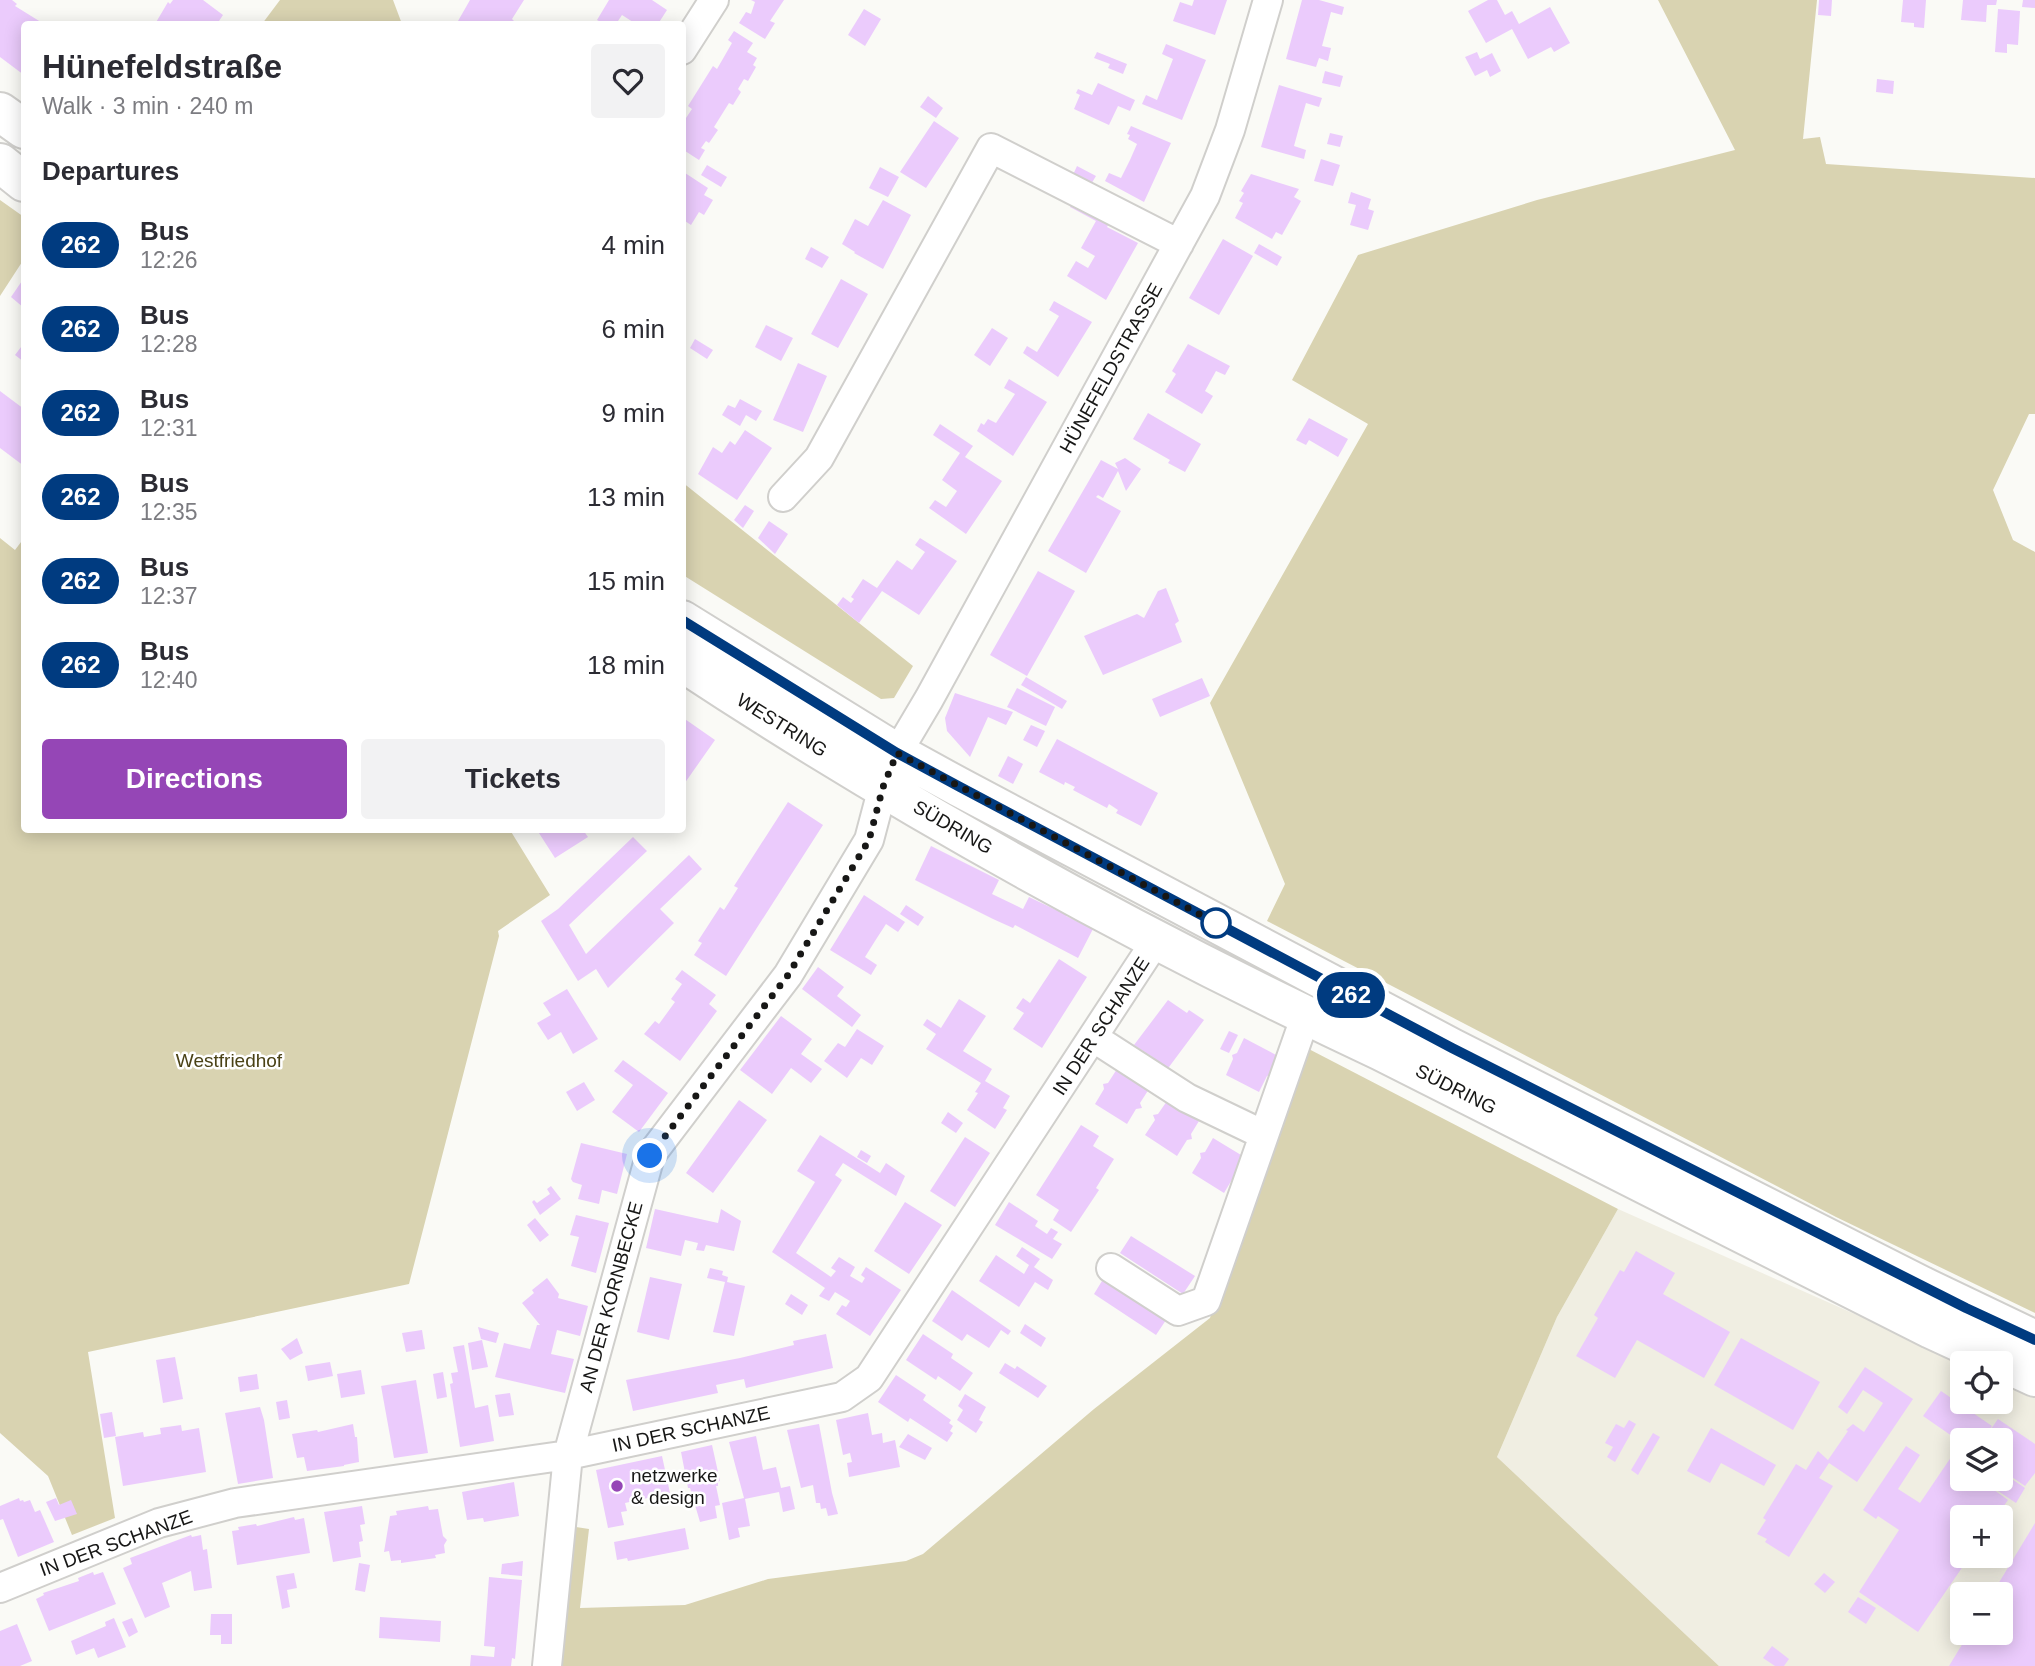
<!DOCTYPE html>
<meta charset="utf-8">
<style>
:root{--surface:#fff;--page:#f2f2f3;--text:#2b2b33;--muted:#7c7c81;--accent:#9546b6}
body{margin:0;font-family:Arial,sans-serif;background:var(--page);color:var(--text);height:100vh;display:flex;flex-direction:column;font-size:26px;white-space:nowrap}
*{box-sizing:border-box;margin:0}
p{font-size:23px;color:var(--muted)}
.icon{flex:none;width:38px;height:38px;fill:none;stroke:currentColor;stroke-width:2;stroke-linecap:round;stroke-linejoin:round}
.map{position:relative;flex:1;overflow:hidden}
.sheet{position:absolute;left:21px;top:21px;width:665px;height:812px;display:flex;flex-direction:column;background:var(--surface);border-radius:7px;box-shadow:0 4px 18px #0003}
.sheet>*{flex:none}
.badge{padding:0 14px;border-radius:23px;font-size:24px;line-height:46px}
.tools{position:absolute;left:1950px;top:1351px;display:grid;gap:14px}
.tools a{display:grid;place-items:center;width:63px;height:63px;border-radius:7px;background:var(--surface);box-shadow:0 4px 18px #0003;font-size:35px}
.you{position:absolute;width:35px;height:35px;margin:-18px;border:5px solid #fff;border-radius:50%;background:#1a73e8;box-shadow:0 0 0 10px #1a73e833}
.map>.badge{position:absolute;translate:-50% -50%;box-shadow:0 0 0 4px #fff}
h2{padding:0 21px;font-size:26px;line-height:63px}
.round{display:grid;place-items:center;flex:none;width:74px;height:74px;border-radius:7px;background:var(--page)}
.head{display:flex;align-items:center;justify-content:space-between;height:119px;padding:0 21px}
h1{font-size:33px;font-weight:600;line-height:52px}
.primary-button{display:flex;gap:14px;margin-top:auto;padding:14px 21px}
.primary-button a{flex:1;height:80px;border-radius:7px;background:var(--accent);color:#fff;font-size:28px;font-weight:600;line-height:80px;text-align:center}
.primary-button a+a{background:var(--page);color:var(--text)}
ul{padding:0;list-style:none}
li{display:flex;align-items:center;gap:21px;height:84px;padding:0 21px}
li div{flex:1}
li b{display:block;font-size:26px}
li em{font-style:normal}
li .badge{min-width:77px;font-weight:700;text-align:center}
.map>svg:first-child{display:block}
.built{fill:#f0eee2;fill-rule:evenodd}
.green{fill:#d9d3b1}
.building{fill:#ebcbfc}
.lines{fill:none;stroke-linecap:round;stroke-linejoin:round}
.minor-casing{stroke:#d0cfcc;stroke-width:32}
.secondary-casing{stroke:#d0cfcc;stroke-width:42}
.minor{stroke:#fff;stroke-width:28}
.secondary{stroke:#fff;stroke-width:38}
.line-casing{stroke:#fff;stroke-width:16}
.line{stroke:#003b80;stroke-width:10}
.walk{stroke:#171716;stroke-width:7;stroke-dasharray:0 12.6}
.stop-dot{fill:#fff;stroke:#003b80;stroke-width:3.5}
.poi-dot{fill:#9546b6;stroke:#fff;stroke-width:2.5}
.labels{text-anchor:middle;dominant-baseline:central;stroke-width:5;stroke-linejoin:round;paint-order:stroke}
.street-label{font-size:19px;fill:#171716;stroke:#fff}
.park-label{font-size:19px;fill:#4a4216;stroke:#fff}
.poi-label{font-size:19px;fill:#171716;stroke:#fff;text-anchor:start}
</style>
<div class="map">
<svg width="2035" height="1666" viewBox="0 0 2035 1666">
<rect width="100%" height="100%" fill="#fafaf6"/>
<path class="built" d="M1618 1209 1965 1363H1962V1402H2000V1379L2035 1394V1666H1719L1497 1457 1557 1317ZM1962 1440H2000V1479H1962ZM1962 1517H2000V1556H1962ZM1962 1594H2000V1633H1962Z"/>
<path class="green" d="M280 0H393L402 24H262Z
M1658 0H1817L1803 139 1820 137 1826 164 2035 178V414H2029L1993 490 2013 540 2035 552V1313L1836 1217 1267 921 1285 884 1210 703 1368 424 1292 380 1358 255 1537 200 1735 150Z
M0 200 24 217V259L0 296Z
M682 482 913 666 894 698 881 699 683 575Z
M0 538 15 550 24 538V830H510L550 895 498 931 499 936 409 1284 88 1352 115 1518 72 1535 48 1476 0 1433Z
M1303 1046 1618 1209 1557 1317 1497 1457 1719 1666H562L564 1611 573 1516H577L576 1527 589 1529 580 1608 685 1605 768 1579 906 1561 923 1554 1094 1409 1210 1318Z"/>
<path class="building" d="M0 0H12L17 4 15 6 44 24H24V75L0 57Z
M173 0H203L223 15 217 24H155L168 2 170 4Z
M470 0H524L512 19 515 22 514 24H464L458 21Z
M609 0H652L667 10 658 24H636L622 15 616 24H604L597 20Z
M751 0H784L770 21 775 23 765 39 739 23 746 12 751 14 755 2Z
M1194 0H1227L1215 35 1173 21 1180 2 1192 6Z
M1302 0H1319L1344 7 1342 15 1331 12 1322 46 1331 48 1328 61 1319 58 1316 67 1286 59Z
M1488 0H1497L1505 15 1512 11 1519 24 1550 7 1570 43 1554 52 1551 47 1528 59 1512 29 1486 43 1468 11Z
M1819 0H1832L1831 16 1818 15Z
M1903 0H1926L1924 28 1914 27V23L1901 22Z
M1963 0H1997L1996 5H1987L1986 22 1961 20Z
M2023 0H2035V8L2022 7Z
M864 9 881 19 865 46 848 35Z
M1998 9 2020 11 2018 45 2007 44V53L1995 52Z
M734 31 753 43 747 52 757 58 753 65 756 67 748 81 744 79 738 89 741 92 733 105 729 103 714 127 718 130 709 143 706 141 701 148 705 150 699 160 682 149 685 139 682 137V124L692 109 688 106 713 66 717 69 732 43 728 40Z
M1166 44 1206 60 1182 120 1142 104 1146 95 1157 100 1173 59 1162 54Z
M1097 52 1127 64 1123 74 1108 68 1110 64 1094 58Z
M1477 52 1480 59 1492 53 1501 71 1490 77 1487 70 1475 76 1465 57Z
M1325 71 1343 76 1340 87 1322 83Z
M1877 79 1894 81 1893 94 1876 92Z
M1098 83 1135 100 1130 111 1118 106 1109 125 1074 109 1080 95 1076 93 1078 89 1092 95Z
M1279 85 1322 98 1319 107 1306 103 1300 124 1294 146 1306 150 1304 159 1261 147Z
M928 96 943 108 936 118 920 107Z
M934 121 959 138 926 188 900 172Z
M1131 126 1171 143 1144 202 1105 181 1109 173 1121 178 1130 160 1137 144 1128 139 1130 135 1127 134Z
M1330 133 1343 136 1340 147 1327 144Z
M1321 159 1340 165 1333 186 1314 181Z
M707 165 727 177 721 187 701 175Z
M1077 166 1096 176 1090 186 1072 177Z
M880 167 899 177 888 197 869 188Z
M682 171 708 188 704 195 713 200 704 215 699 212 691 225 682 219Z
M1251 174 1299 189 1294 197 1301 201 1282 235 1276 232 1272 239 1235 218 1243 203 1239 201 1244 193 1241 191Z
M1351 192 1371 199 1368 209 1374 211 1368 230 1350 225 1356 205 1348 203Z
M1076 196 1114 215 1107 227 1138 243 1106 300 1067 276 1076 261 1088 268 1095 256 1081 248 1096 221 1070 207Z
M883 200 911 215 883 269 854 253 855 252 842 244 855 219 868 226Z
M1223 239 1253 256 1219 315 1189 298Z
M1259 244 1282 257 1277 266 1254 253Z
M811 247 829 257 822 268 805 259Z
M24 278V308L11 297Z
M841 279 868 294 838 348 811 334Z
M1054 301 1092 322 1058 377 1023 353 1027 346 1037 352 1059 316 1049 310Z
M766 325 793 338 781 361 755 347Z
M992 328 1008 338 990 366 974 355Z
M695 339 713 350 707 359 690 348Z
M24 343V362L15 355Z
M1188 344 1230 366 1225 375 1216 371 1205 391 1213 396 1202 414 1165 392 1176 374 1172 371Z
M798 363 827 376 803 432 773 420Z
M1009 379 1047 402 1013 456 977 431 981 423 984 425 988 419 996 423 1015 394 1004 388Z
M0 391 24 409V466L0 448Z
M740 399 762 411 756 421 746 415 740 426 722 415 728 405 735 408Z
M1148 413 1201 444 1185 472 1168 463 1170 460 1133 439Z
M1309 418 1348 439 1338 457 1309 440 1306 445 1296 440Z
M940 424 973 446 965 457 1002 481 966 534 929 508 935 500 946 507 957 491 942 480 960 453 933 435Z
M745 430 772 448 737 500 698 474 713 447 722 453 730 441 735 445Z
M1125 458 1141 469 1126 491 1118 471 1103 498 1098 495 1096 497 1121 511 1086 573 1048 551 1101 460 1118 469 1115 463Z
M745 505 754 511 743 528 734 520Z
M769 521 788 534 775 554 758 538Z
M920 538 957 561 919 615 882 591 859 623 837 605 843 597 851 603 854 599 851 597 863 579 877 588 897 560 912 570 925 552 915 545Z
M1038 571 1075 591 1027 676 990 655Z
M1166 588 1179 621 1175 624 1182 642 1103 675 1084 636 1137 614 1144 618 1158 591Z
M1026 677 1067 701 1062 709 1021 685Z
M1202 678 1210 696 1160 717 1152 699Z
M1017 688 1055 707 1046 726 1007 707Z
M955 693 1013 712 1006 725 988 717 970 757 947 731 945 718Z
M682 717 715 740 682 787Z
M1031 725 1045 731 1037 747 1023 740Z
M1057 739 1158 793 1141 826 1116 813 1118 810 1109 804 1107 808 1073 790 1075 787 1065 782 1064 785 1039 772Z
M1008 756 1023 764 1013 784 998 776Z
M788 802 823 825 726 976 694 955 702 943 698 941 720 907 724 910 738 888 734 886Z
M537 830H583L588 837 555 858Z
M633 837 647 851 569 925 586 954 689 855 702 869 660 909 674 923 608 988 596 969 578 981 541 921 558 909Z
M931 846 999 880 992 894 1023 909 1029 897 1056 910 1057 908 1067 913 1066 916 1093 929 1078 958 1015 925 1013 928 993 919 915 880Z
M864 895 905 922 898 932 886 924 875 941 865 957 877 965 871 975 830 950Z
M906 905 924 917 918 926 900 914Z
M1059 959 1087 977 1042 1048 1013 1029 1024 1013 1016 1008 1023 998 1030 1003Z
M818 967 844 987 837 996 861 1015 852 1027 802 989Z
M682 970 716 995 709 1004 717 1011 680 1061 644 1034 655 1021 659 1024 675 1002 671 999 682 984 675 979Z
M567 989 598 1039 573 1054 561 1032 548 1040 537 1023 551 1015 543 1003Z
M959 999 986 1016 963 1051 992 1069 985 1081 1010 1096 1003 1108 1007 1110 995 1129 967 1110 978 1093 975 1092 981 1083 926 1049 936 1034 923 1025 927 1019 941 1028Z
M1168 1000 1187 1013 1189 1010 1204 1020 1166 1071 1152 1061 1154 1058 1134 1045Z
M781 1016 812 1039 801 1054 822 1069 811 1083 791 1068 772 1094 740 1070Z
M857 1029 884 1046 872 1065 861 1058 847 1078 824 1061 838 1043 845 1047Z
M1229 1031 1238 1035 1229 1053 1220 1049Z
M1244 1038 1278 1056 1271 1070 1272 1075 1267 1076 1259 1092 1226 1075 1233 1059 1232 1055 1237 1053Z
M623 1060 668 1093 639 1132 612 1112 633 1085 614 1071Z
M1117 1069 1149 1089 1140 1103 1142 1108 1136 1109 1127 1124 1095 1104 1104 1089 1103 1084 1108 1083Z
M584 1082 595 1100 577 1111 566 1092Z
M739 1100 767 1120 713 1193 686 1173Z
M1167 1101 1199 1121 1191 1134 1192 1139 1187 1140 1177 1156 1145 1135 1155 1120 1153 1115 1158 1114Z
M948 1112 963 1123 956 1133 941 1123Z
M1081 1125 1099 1136 1093 1146 1114 1159 1096 1188 1099 1190 1071 1232 1053 1220 1059 1210 1036 1195Z
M820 1135 880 1173 886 1163 905 1176 896 1196 843 1163 835 1175 842 1180 796 1253 831 1277 836 1271 831 1268 839 1257 855 1267 850 1276 862 1283 865 1278 861 1275 866 1267 901 1290 870 1336 836 1314 842 1305 846 1307 850 1301 835 1292 829 1301 819 1296 825 1288 772 1252 815 1182 797 1171Z
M965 1137 990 1153 955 1207 930 1191Z
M1213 1138 1246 1158 1238 1176 1233 1178 1224 1193 1192 1173 1201 1158 1200 1153 1205 1152Z
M581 1143 627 1154 617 1194 602 1190 599 1204 578 1199 582 1185 573 1182 571 1179Z
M861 1150 871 1156 867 1163 857 1157Z
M551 1186 561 1199 540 1215 532 1202 534 1200 537 1203 550 1194 547 1189Z
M905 1202 942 1225 909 1274 874 1251Z
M1009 1202 1038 1221 1035 1226 1047 1234 1051 1228 1058 1232 1053 1239 1062 1244 1052 1259 995 1225Z
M655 1209 718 1223 721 1209 741 1221 734 1251 706 1245 704 1251 696 1250 698 1243 685 1240 681 1256 646 1248Z
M576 1215 609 1223 596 1273 571 1266 579 1237 570 1235Z
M535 1218 549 1235 540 1242 527 1225Z
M1131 1236 1195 1276 1183 1294 1120 1253Z
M1022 1247 1040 1259 1034 1267 1053 1280 1048 1290 1035 1282 1019 1307 979 1281 996 1255 1024 1274 1029 1265 1016 1256Z
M1636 1251 1675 1273 1663 1294 1730 1332 1704 1378 1637 1340 1615 1378 1576 1356 1598 1318 1594 1315 1620 1270 1624 1272Z
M710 1268 723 1271 722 1275 728 1277 727 1282 745 1286 734 1336 713 1332 725 1282 707 1278Z
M1105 1276 1168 1317 1156 1335 1094 1294Z
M650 1277 682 1284 669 1340 637 1332Z
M547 1278 559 1294 558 1298 588 1306 580 1336 557 1330 551 1354 574 1359 565 1393 495 1377 504 1343 530 1349 537 1325H540L522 1303 534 1293 532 1290Z
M952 1290 1011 1331 1008 1335 1001 1330 989 1348 967 1334 962 1341 932 1321Z
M791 1294 808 1305 802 1315 785 1304Z
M1025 1324 1046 1338 1041 1347 1020 1333Z
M478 1327 499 1333 496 1343 481 1339Z
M422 1330 425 1349 406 1352 402 1333Z
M826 1334 833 1368 746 1388 744 1379 716 1385 718 1393 633 1411 626 1380 740 1358 794 1345 793 1341Z
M923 1334 953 1354 951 1358 973 1373 960 1391 938 1376 936 1380 906 1360Z
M297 1338 303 1353 290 1360 281 1349Z
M1741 1338 1820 1382 1793 1430 1714 1385Z
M482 1340 488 1367 472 1370 468 1343Z
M464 1345 475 1408 488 1405 494 1441 460 1447 450 1384 453 1383 451 1373 458 1372 453 1347Z
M175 1357 183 1399 163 1403 156 1360Z
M330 1362 333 1376 308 1381 305 1366Z
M1005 1363 1015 1369 1017 1366 1047 1386 1038 1398 999 1373Z
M1865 1367 1913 1399 1857 1482 1829 1463 1819 1478 1833 1486 1789 1557 1765 1542 1767 1539 1757 1534 1766 1520 1763 1518 1796 1464 1806 1470 1818 1451 1828 1460 1848 1431 1846 1430 1853 1424 1864 1432 1883 1403 1863 1390 1847 1414 1838 1407Z
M361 1370 365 1394 341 1398 337 1374Z
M443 1372 447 1397 437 1399 433 1374Z
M257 1374 259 1389 240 1392 238 1377Z
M896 1375 926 1395 923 1400 951 1420 949 1423 953 1426 950 1431 953 1433 947 1442 910 1418 908 1422 878 1402Z
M416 1380 428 1453 394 1458 381 1386Z
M1941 1391 1992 1426 1982 1440H1962V1443L1923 1416Z
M510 1393 514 1415 499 1417 495 1395Z
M965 1394 986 1407 979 1420 983 1422 976 1433 957 1420 963 1410 958 1406Z
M287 1400 290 1418 279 1420 276 1402Z
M260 1407 264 1420 273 1478 238 1484 225 1413Z
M112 1412 116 1436 104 1438 100 1414Z
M868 1413 872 1435 882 1433 883 1443 895 1440 900 1467 849 1477 847 1463 852 1462 850 1453 843 1455 836 1420Z
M1998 1419 2035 1444V1473L2025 1486 2000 1469V1440H1983Z
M1629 1420 1636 1424 1615 1462 1607 1457 1613 1447 1605 1443 1616 1424 1624 1428Z
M353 1424 355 1437H357L359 1462 344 1465V1466L307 1471 304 1457 297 1458 292 1434 317 1430 318 1432Z
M819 1424 832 1493 838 1514 828 1516 826 1508 821 1509 820 1503H816L813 1485 801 1488 787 1430Z
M181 1425 182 1431 199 1428 206 1472 123 1486 115 1437 143 1432 144 1437 161 1434 160 1428Z
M1711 1428 1776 1465 1764 1486 1721 1463 1710 1483 1687 1471Z
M1653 1433 1660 1437 1638 1475 1631 1470Z
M908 1434 932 1448 925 1460 899 1447Z
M756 1436 763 1470 776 1467 781 1488 790 1486 795 1509 783 1512 779 1492 745 1499 750 1526 738 1528 740 1537 729 1540 722 1503 744 1498 729 1442Z
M1960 1444 1962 1479H1979L2008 1500 1996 1517H1962V1556H1970L1918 1632 1859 1592 1899 1530 1878 1516 1876 1519 1863 1510 1906 1446 1920 1455 1898 1489 1920 1503Z
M712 1445 720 1481 715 1482 718 1483V1486H716L720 1505 715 1506 717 1518 700 1522 690 1488H688L681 1452Z
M662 1456 670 1493 625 1503 627 1511 621 1512 624 1525 608 1528 596 1470Z
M2000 1471 2025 1488 2016 1503 1980 1479H2000Z
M514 1482 519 1516 484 1522 483 1518 467 1520 462 1492Z
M19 1498 20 1501 23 1500 24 1502 30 1500 35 1512 40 1510 54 1542 18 1557 3 1519 0 1520V1506Z
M56 1498 59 1505 71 1500 77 1514 55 1521 46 1502Z
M362 1506 365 1524 360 1525 363 1541 359 1542 361 1557 333 1562 324 1512Z
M428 1506 429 1510 438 1509 443 1536 447 1540 444 1545 445 1553 435 1555 436 1558 401 1563V1560L391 1561 389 1551 384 1552 390 1516 397 1515 396 1511Z
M294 1517 295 1520 304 1518 310 1553 237 1565 232 1531 239 1530 238 1527 256 1524 257 1526Z
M2035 1523V1666H1949L1969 1633H2000V1594H1992Z
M685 1528 689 1549 628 1561 627 1558 617 1560 614 1542Z
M191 1535 192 1537 201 1535 203 1550 207 1549 212 1588 194 1591 191 1571 162 1583 170 1607 145 1618 123 1568 132 1564 130 1558Z
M523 1561 522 1576 501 1574 502 1564Z
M359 1563 370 1565 365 1592 355 1590Z
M93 1572 94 1575 103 1572 116 1604 49 1631 36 1599 44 1595 43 1593 79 1581 78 1578Z
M294 1573 297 1588 287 1590 290 1607 282 1609 276 1576Z
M1824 1573 1835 1582 1825 1593 1814 1584Z
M489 1577 522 1580 515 1659 512 1658 511 1666H470L471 1655 494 1657 495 1647 484 1646Z
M1858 1597 1876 1608 1866 1624 1848 1612Z
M211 1614H232V1644H221V1635H210Z
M380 1617 441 1621 440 1642 379 1638Z
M114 1618 126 1647 98 1658 94 1648 76 1655 71 1641 106 1626 105 1622Z
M132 1618 138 1632 129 1637 122 1622Z
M17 1624 32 1661 20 1666H0V1631Z
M1772 1646 1789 1659 1784 1666H1775L1763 1658Z"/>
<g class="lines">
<defs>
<path id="minor" d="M682 50 714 0
M783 497 819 458 991 148 1179 244
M1094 1038 1187 1098 1262 1134
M1111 1268 1178 1311 1206 1301 1306 1015
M0 1588 159 1523 235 1503 568 1455 842 1397 869 1378 1157 939
M547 1666 568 1455 650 1156 788 975 869 840 883 787 897 753 929 699 1205 196 1230 130 1268 0"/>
<path id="secondary" d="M0 112 24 129
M0 163 24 182
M682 620 897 753 959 787 1452 1048 1922 1286 2035 1340
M682 662C905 809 1140 938 1381 1051L1931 1329 2035 1377"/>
</defs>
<use href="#minor" class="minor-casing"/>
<use href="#secondary" class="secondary-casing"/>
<use href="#minor" class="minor"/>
<use href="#secondary" class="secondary"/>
</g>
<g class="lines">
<defs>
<path id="line" d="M682 620 897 753 960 787 1452 1048 1966 1308 2035 1340"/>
</defs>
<use href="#line" class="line-casing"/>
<use href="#line" class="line"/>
<path class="walk" d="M650 1156 788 975 869 840 883 787 897 753 1216 923"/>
</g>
<circle class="stop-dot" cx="1216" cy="923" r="14"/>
<circle class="poi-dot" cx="617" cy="1486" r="7"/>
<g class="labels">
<g class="street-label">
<text transform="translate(1111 368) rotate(-61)">HÜNEFELDSTRASSE</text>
<text transform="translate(782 725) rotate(32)">WESTRING</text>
<text transform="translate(953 827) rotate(30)">SÜDRING</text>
<text transform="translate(1101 1026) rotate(-57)">IN DER SCHANZE</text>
<text transform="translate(1456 1089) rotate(27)">SÜDRING</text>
<text transform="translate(611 1297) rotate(-75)">AN DER KORNBECKE</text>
<text transform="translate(691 1429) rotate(-12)">IN DER SCHANZE</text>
<text transform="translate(116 1543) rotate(-20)">IN DER SCHANZE</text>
</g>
<g class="park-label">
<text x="229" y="1060">Westfriedhof</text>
</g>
<g class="poi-label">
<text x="631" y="1475">netzwerke<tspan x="631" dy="22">&amp; design</tspan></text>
</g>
</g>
</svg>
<div class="tools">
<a><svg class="icon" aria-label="locate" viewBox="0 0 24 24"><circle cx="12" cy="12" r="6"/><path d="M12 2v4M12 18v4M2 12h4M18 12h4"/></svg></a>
<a><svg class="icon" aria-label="layers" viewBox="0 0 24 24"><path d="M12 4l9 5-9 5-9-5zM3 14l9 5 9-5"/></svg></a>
<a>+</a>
<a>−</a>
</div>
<div class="you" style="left:650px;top:1156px"></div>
<b class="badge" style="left:1351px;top:995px;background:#003b80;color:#fff">262</b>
<section class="sheet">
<div class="head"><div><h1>Hünefeldstraße</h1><p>Walk · 3 min · 240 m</p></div><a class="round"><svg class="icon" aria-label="heart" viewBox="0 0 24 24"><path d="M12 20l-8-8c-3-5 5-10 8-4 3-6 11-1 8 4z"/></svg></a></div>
<h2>Departures</h2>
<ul>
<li><span class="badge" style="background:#003b80;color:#fff">262</span><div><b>Bus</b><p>12:26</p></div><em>4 min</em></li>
<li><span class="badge" style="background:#003b80;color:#fff">262</span><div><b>Bus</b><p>12:28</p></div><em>6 min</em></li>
<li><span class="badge" style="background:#003b80;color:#fff">262</span><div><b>Bus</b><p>12:31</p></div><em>9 min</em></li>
<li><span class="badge" style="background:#003b80;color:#fff">262</span><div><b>Bus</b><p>12:35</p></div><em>13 min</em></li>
<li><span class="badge" style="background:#003b80;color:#fff">262</span><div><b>Bus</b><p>12:37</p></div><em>15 min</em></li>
<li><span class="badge" style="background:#003b80;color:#fff">262</span><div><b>Bus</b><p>12:40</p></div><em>18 min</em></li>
</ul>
<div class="primary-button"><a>Directions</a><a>Tickets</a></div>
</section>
</div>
